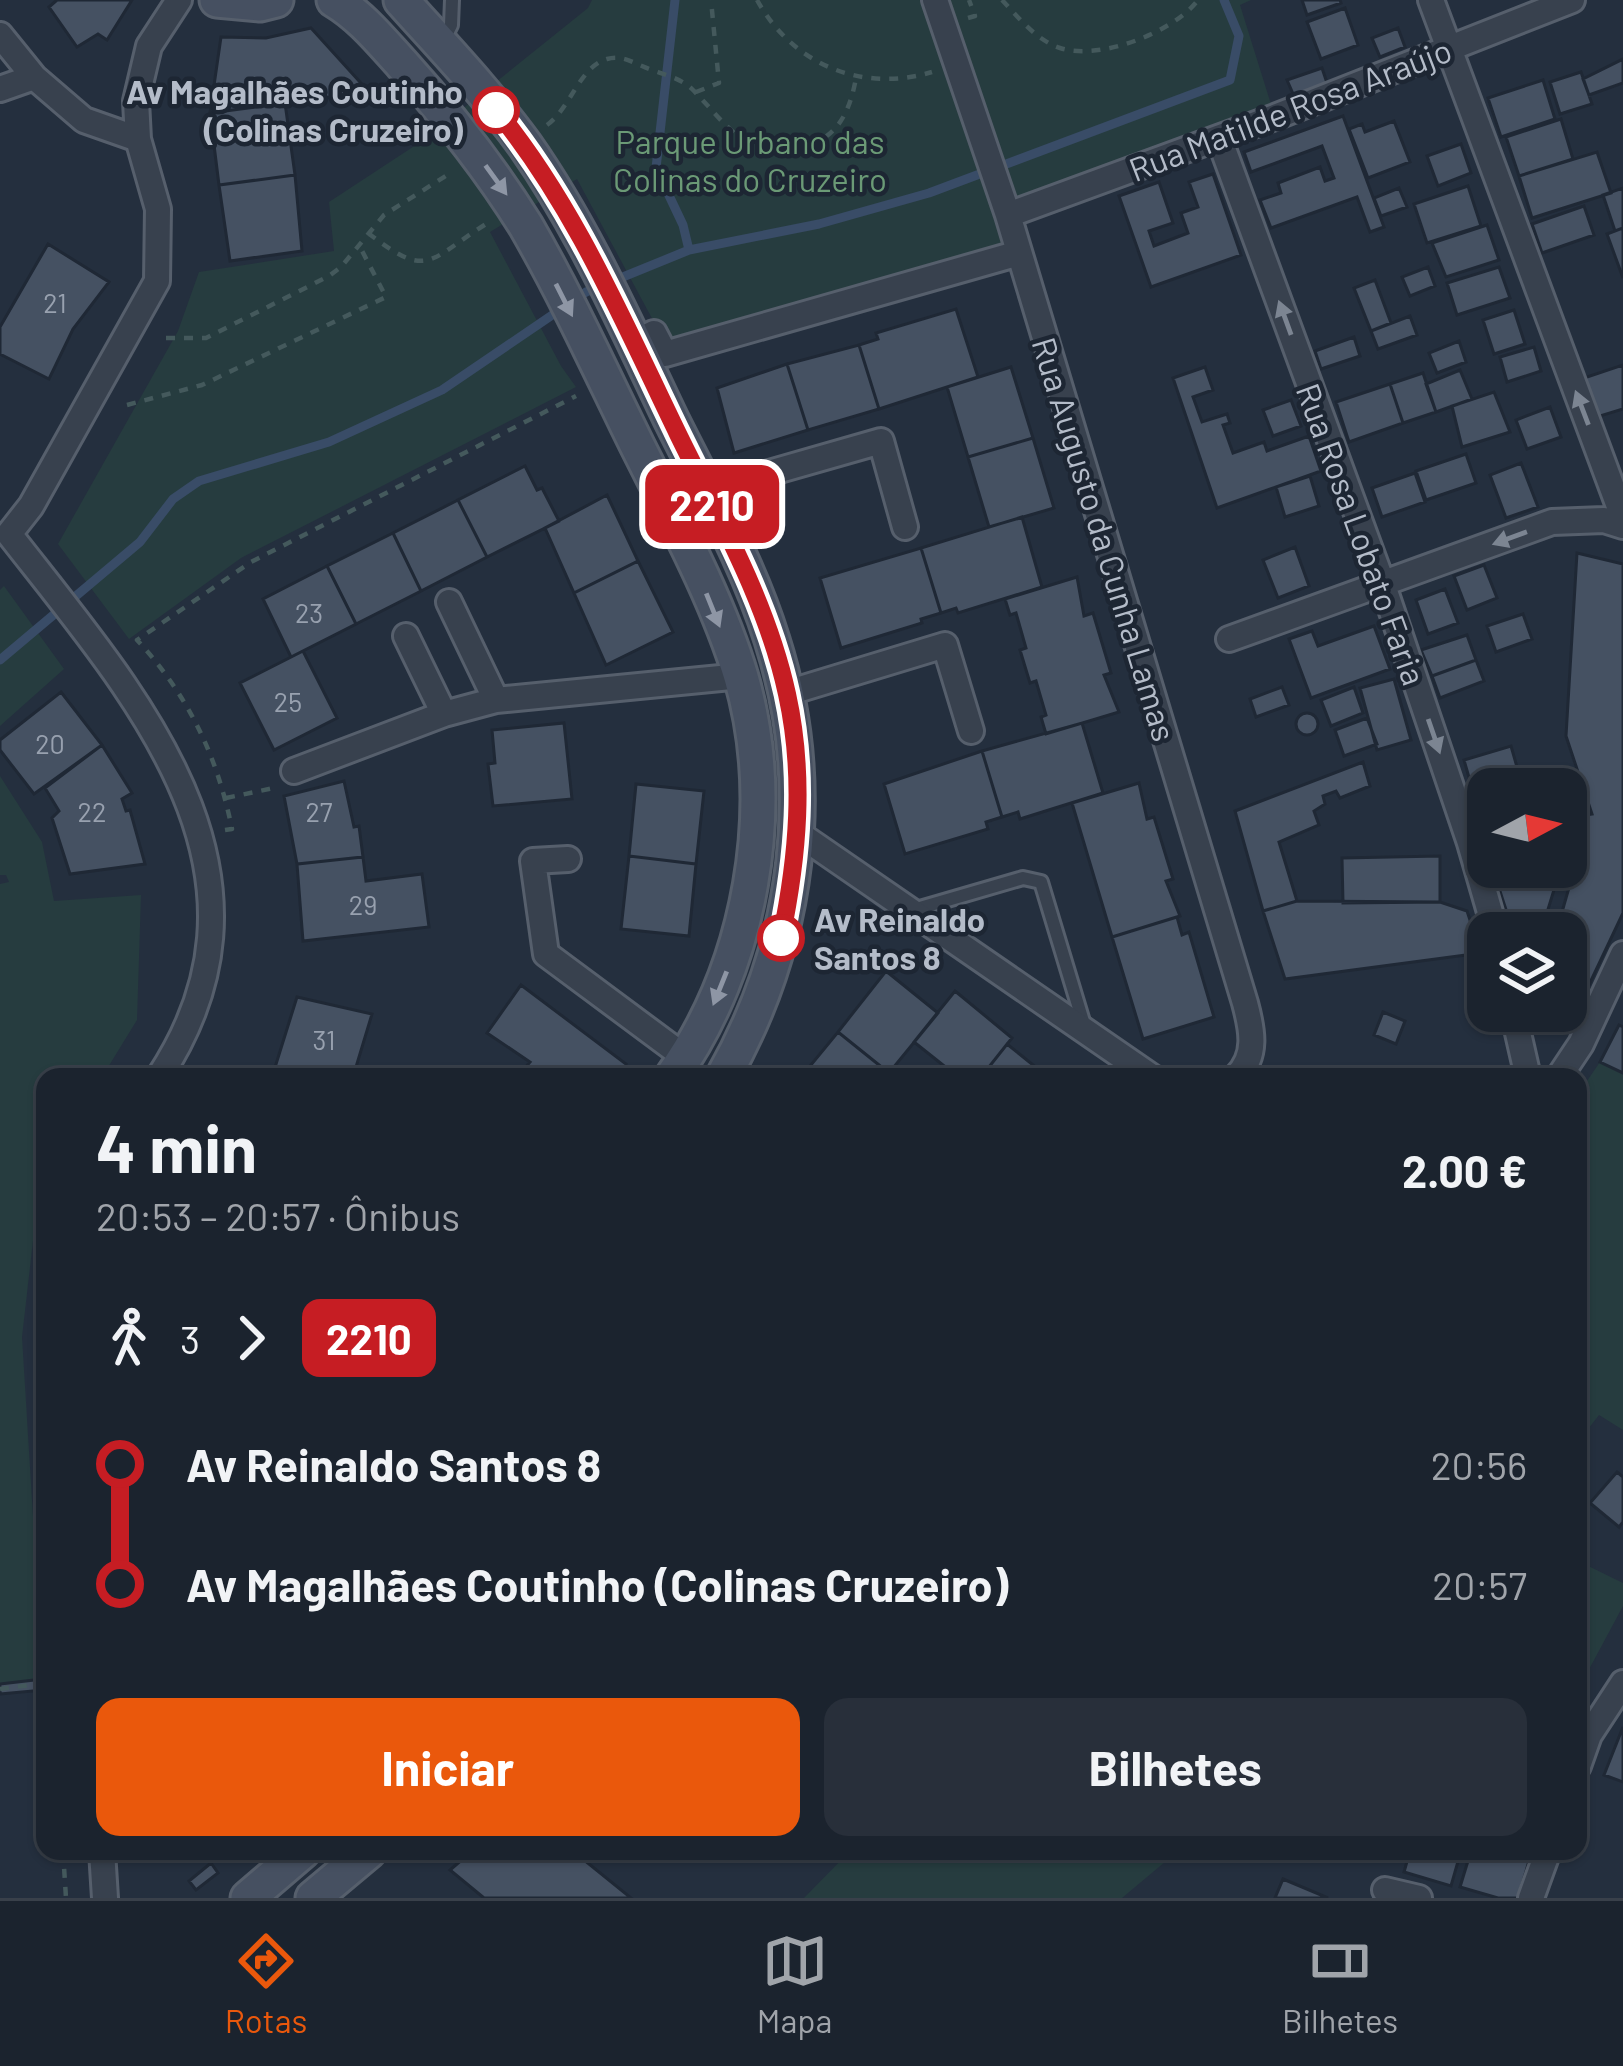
<!DOCTYPE html>
<html lang="pt">
<meta charset="utf-8">
<style>
:root{--surface:#1b232e;--page:#282f3a;--text:#f1f3f6;--muted:#a0a4aa;--line:#39404a;--accent:#ea580c}
body{margin:0;font-family:Barlow,sans-serif;background:var(--page);color:var(--text);height:100vh;display:flex;flex-direction:column;font-size:45px;white-space:nowrap}
*{box-sizing:border-box;margin:0}
p{font-size:39px;color:var(--muted)}
.icon{flex:none;width:66px;height:66px;fill:none;stroke:currentColor;stroke-width:2;stroke-linecap:round;stroke-linejoin:round}
.map{position:relative;flex:1;overflow:hidden}
.sheet{position:absolute;left:36px;top:1068px;width:1551px;height:792px;display:flex;flex-direction:column;background:var(--surface);border-radius:24px;box-shadow:0 3px 9px #0004,0 0 0 3px var(--line)}
.sheet>*{flex:none}
.badge{padding:0 24px;border-radius:18px;font-size:42px;line-height:78px}
.needle{width:78px;rotate:83deg}
.fabs{position:absolute;left:1467px;top:768px;display:grid;gap:24px}
.fabs a{display:grid;place-items:center;width:120px;height:120px;border-radius:24px;background:var(--surface);box-shadow:0 3px 9px #0004,0 0 0 3px var(--line);font-size:60px}
.map>.badge{position:absolute;translate:-50% -50%;box-shadow:0 0 0 6px #fff}
.legs{display:flex;align-items:center;gap:18px;height:132px;padding:0 60px;font-size:39px}
.legs p{margin-inline-start:auto}
.overview{display:flex;align-items:center;justify-content:space-between;height:204px;padding:0 60px}
h1{font-size:66px;font-weight:700;line-height:90px}
.button{display:flex;gap:24px;margin-top:auto;padding:24px 60px}
.button a{flex:1;height:138px;border-radius:24px;background:var(--accent);color:#fff;font-size:48px;font-weight:700;line-height:138px;text-align:center}
.button a+a{background:var(--page);color:var(--text)}
ul{padding:0 60px;list-style:none}
li{display:flex;align-items:center;gap:42px;height:120px;font-size:45px}
li i{display:grid;place-items:center;width:18px;height:100%;margin:0 15px;background:currentColor}
li i::after{content:'';width:30px;height:30px;margin:-15px;border:9px solid;border-radius:50%;background:var(--surface)}
li p{margin-inline-start:auto}
li:first-child i{background:linear-gradient(#0000 50%,currentColor 0)}
li:last-child i{background:linear-gradient(currentColor 50%,#0000 0)}
.tab-bar{display:flex;justify-content:space-around;align-items:center;height:168px;border-top:3px solid var(--line);background:var(--surface);font-size:33px;color:var(--muted)}
.tab-bar a{display:grid;justify-items:center;gap:6px}
.tab-bar .selected{color:var(--accent)}
.map>svg:first-child{display:block}
.green{fill:#263c3f}
.lines{fill:none;stroke-linecap:round;stroke-linejoin:round}
.stream{stroke:#394c67;stroke-width:9}
.building{fill:#455162;stroke:#1f2835;stroke-width:3}
.lane-casing{stroke:#565f6c;stroke-width:18}
.street-casing{stroke:#565f6c;stroke-width:30}
.secondary-casing{stroke:#565f6c;stroke-width:39}
.path{stroke:#44595c;stroke-width:4.5;stroke-dasharray:9 9;stroke-linecap:butt}
.lane{stroke:#38414e;stroke-width:12}
.street{stroke:#38414e;stroke-width:24}
.secondary{stroke:#465061;stroke-width:33}
.oneway{fill:#8e96a5}
.oneway2{fill:#7c8592}
.line-1-casing{stroke:#fff;stroke-width:27}
.line-1{stroke:#c61d23;stroke-width:18}
.stop-1-dot{fill:#fff;stroke:#c61d23;stroke-width:6}
.labels{text-anchor:middle;dominant-baseline:central;stroke-width:9;stroke-linejoin:round;paint-order:stroke}
.number-label{font-size:27px;fill:#98a1af}
.stop-label{font-size:33px;font-weight:bold;fill:#b4bcc9;stroke:#1d2633;text-anchor:end}
.street-label{font-size:33px;fill:#b4bcc9;stroke:#1d2633}
.park-label{font-size:33px;fill:#6b9a76;stroke:#1d2633}
</style>
<div class="map">
<svg width="1623" height="1898" viewBox="0 0 1623 1898">
<rect width="100%" height="100%" fill="#242f3e"/>
<path class="green" d="M592 0H1251L1240 5 1275 117 1008 215 1019 253 669 350 577 179 490 232 561 366 576 387 241 558 129 639 58 544 178 331 199 272 334 251 329 202 425 139 588 8Z
M4 586 64 669 0 726V590Z
M0 776 42 842 54 901 141 895 137 1020 102 1077H45V1192L33 1241 22 1337 43 1679 0 1684V884L9 882 6 875H0Z
M1600 1062 1623 1073V1430L1599 1415 1578 1442V1094Z
M1578 1561 1623 1583V1606L1579 1688Z
M850 1851H1178L1122 1898H804Z"/>
<g class="lines">
<path class="stream" d="M689 250 819 224 929 193 1230 80 1239 36 1224 0
M0 660 140 542 173 499 199 481 329 442 442 390 586 292 689 250 683 225 656 168 675 0"/>
</g>
<path class="building" d="M57 0H132L107 40 98 34 77 47 49 7Z
M1302 0H1340L1341 3 1307 15Z
M1345 8 1358 45 1321 59 1307 22Z
M311 28 369 92 316 99 314 86 284 89 285 103 210 113 221 37 266 38Z
M1398 28 1405 47 1380 57 1372 38Z
M1623 59V83L1589 95 1583 79Z
M1322 68 1327 83 1294 96 1287 80Z
M1581 72 1592 104 1560 114 1550 82Z
M1543 80 1555 119 1501 137 1488 98Z
M285 103 295 175 219 185 210 113Z
M1343 116 1384 227 1370 232 1357 197 1271 228 1260 200 1281 193 1278 183 1320 167 1325 181 1334 178 1322 146 1251 172 1244 152Z
M1561 119 1573 159 1519 176 1506 137Z
M1394 121 1410 162 1368 178 1349 129 1362 124 1365 132Z
M1461 144 1471 173 1438 186 1427 156Z
M1597 152 1611 193 1532 218 1519 176Z
M1213 174 1241 255 1151 287 1119 196 1159 182 1173 223 1149 231 1154 246 1188 233 1181 213 1198 207 1189 182Z
M295 175 302 251 230 261 219 185Z
M1468 186 1481 226 1427 243 1414 204Z
M1399 188 1407 207 1381 216 1374 198Z
M1623 188V228L1615 231 1603 195Z
M1584 206 1594 235 1542 253 1532 224Z
M1487 225 1499 260 1446 277 1432 243Z
M1623 228V278L1607 234Z
M48 244 109 282 73 329 49 379 0 354V327Z
M1428 267 1435 286 1410 296 1402 277Z
M1499 267 1510 298 1457 315 1447 283Z
M1375 280 1391 323 1371 331 1354 288Z
M956 309 978 377 879 409 859 345 878 339 876 333Z
M1514 310 1525 344 1494 354 1483 320Z
M1410 316 1417 335 1378 349 1371 331Z
M1354 337 1360 356 1321 369 1315 351Z
M1459 341 1466 362 1437 373 1429 353Z
M859 345 879 409 808 430 787 364Z
M1534 347 1541 371 1507 382 1500 357Z
M787 364 808 430 734 453 717 388Z
M1623 365V409L1597 417 1584 378Z
M1011 367 1033 438 968 457 947 387Z
M1205 367 1213 390 1193 397 1202 422 1227 414 1230 423 1223 425 1233 453 1264 442 1267 451 1309 436 1321 471 1217 508 1173 378Z
M1460 370 1472 399 1436 412 1426 384Z
M1423 373 1436 412 1403 423 1390 384Z
M1390 384 1403 423 1349 442 1336 402Z
M1494 392 1510 432 1462 447 1452 406Z
M1291 400 1301 426 1273 436 1263 410Z
M1550 407 1561 437 1527 449 1516 420Z
M1033 438 1054 508 989 527 968 457Z
M1466 454 1476 483 1426 500 1416 471Z
M1521 463 1538 507 1506 518 1490 475Z
M525 466 537 490 542 488 559 521 487 557 458 500Z
M1415 473 1425 502 1382 517 1372 488Z
M1310 476 1319 506 1285 517 1276 487Z
M607 495 638 561 574 593 545 528Z
M458 500 487 557 421 591 393 533Z
M1022 517 1042 587 958 613 956 608 941 613 921 548Z
M393 533 421 591 356 624 327 566Z
M1295 547 1309 586 1278 598 1263 560Z
M921 548 941 613 921 619 922 623 841 648 820 578Z
M1577 553 1623 564V913L1588 987 1566 977V933H1556L1576 863 1571 857 1579 816 1592 814 1566 736Z
M638 561 673 632 606 665 574 593Z
M1484 565 1497 598 1467 610 1454 576Z
M327 566 356 624 291 657 263 599Z
M1077 577 1084 616 1093 613 1111 673 1104 675 1119 712 1046 734 1041 717 1046 715 1036 681 1030 683 1020 650 1026 648 1016 613 1010 615 1005 599Z
M1445 589 1458 623 1428 634 1416 600Z
M1523 614 1532 639 1496 652 1487 626Z
M1374 626 1390 669 1311 698 1289 639 1312 631 1318 646Z
M1467 635 1476 660 1432 676 1421 650Z
M303 651 337 718 274 750 240 683Z
M1476 660 1484 681 1440 698 1432 676Z
M1394 679 1411 740 1377 750 1360 688Z
M1282 687 1289 705 1256 717 1250 699Z
M1354 687 1363 713 1331 726 1321 700Z
M61 692 102 745 34 794 0 750V740Z
M1296 724a11 11 0 1 1 22 0a11 11 0 1 1-22 0Z
M1367 718 1377 744 1344 756 1335 730Z
M564 723 572 799 493 806 488 764 495 763 492 730Z
M1082 723 1103 793 1020 819 1018 812 1002 817 982 751Z
M102 745 132 793 122 799 126 811 130 810 145 864 70 874 52 818 59 811 45 788Z
M1511 746 1519 774 1472 788 1464 760Z
M982 751 1002 817 986 822 988 829 905 854 884 784Z
M1363 762 1370 786 1340 798 1336 791 1323 796 1325 804 1314 811 1319 825 1279 842 1297 901 1263 911 1235 811Z
M344 781 354 827 359 826 363 857 297 864 284 796Z
M1139 783 1147 819 1154 817 1173 879 1166 881 1180 916 1112 937 1072 803Z
M636 784 704 791 696 864 629 856Z
M1488 793V823L1483 824 1475 797Z
M629 856 696 864 689 936 621 929Z
M1440 856V902L1343 903 1342 858Z
M363 857 366 881 422 874 429 927 303 941 297 864Z
M1535 867H1561L1546 916 1510 922 1496 879Z
M1297 901 1440 902 1467 911 1481 953 1285 979 1263 911Z
M1177 917 1182 935 1189 932 1214 1017 1143 1039 1112 937Z
M886 971 938 1013 889 1073 838 1032Z
M521 985 626 1064 616 1077 518 1076 530 1062 487 1033Z
M955 991 1012 1038 981 1077H958L914 1042Z
M297 997 372 1014 353 1077H272Z
M1383 1012 1405 1021 1396 1044 1374 1035Z
M1619 1025 1623 1027V1073L1600 1062Z
M838 1032 889 1073 886 1077H801Z
M1007 1044 1048 1077H981Z
M1617 1472 1623 1477V1522L1619 1527 1590 1503Z
M43 1679 44 1690 0 1694V1684Z
M1623 1727V1782L1604 1775Z
M472 1851H573L631 1898H484L450 1870Z
M1410 1851H1461L1451 1886 1404 1872Z
M1471 1851H1532L1518 1898H1498L1460 1887Z
M211 1863 218 1873 196 1890 189 1881Z
M1283 1879 1328 1898H1275Z"/>
<g class="lines">
<defs>
<path id="lane" d="M444 39 451 25 452 0
M913 910 1023 878 1041 882 1085 1028"/>
<path id="street" d="M935 0 1008 215 1245 1003C1252 1029 1258 1056 1236 1077
M1431 0 1623 517
M0 35 34 77 84 120 138 139
M0 89 34 77
M1219 138 1383 585 1470 843 1496 933
M1008 215 1275 117 1572 0
M634 343 654 333 665 354 1019 253
M706 491 881 441 905 527
M406 636 444 714 496 700 449 602
M1229 639 1552 522 1604 520 1623 526
M787 693 945 645 971 731
M496 700 741 676
M294 771 444 714
M799 834 1152 1077
M568 859 533 861 546 954 686 1058
M1513 1011 1528 1077
M159 1077C296 870 133 693 9 534L31 506 157 281 158 209 138 139 136 101 149 46 179 0
M1559 1077 1581 1044 1623 954
M1578 1766 1589 1735 1623 1683
M102 1851 105 1898
M1385 1890 1419 1898
M1531 1898 1548 1851"/>
<path id="secondary" d="M217 0 260 4 276 0
M334 0C361 16 381 41 402 64 448 115 490 168 526 226 567 297 601 372 637 445 673 517 718 600 741 677 779 809 751 966 672 1077
M401 0C443 47 488 94 525 145 584 229 626 325 670 417 706 490 748 562 772 640 819 787 799 943 723 1077
M248 1898 303 1851
M313 1898 369 1851"/>
</defs>
<use href="#lane" class="lane-casing"/>
<use href="#street" class="street-casing"/>
<use href="#secondary" class="secondary-casing"/>
<path class="path" d="M757 0C793 65 862 93 932 72
M1002 0C1019 18 1036 40 1060 48 1100 61 1174 32 1198 0
M968 18 975 16 969 0
M696 92 719 83 711 0
M547 125C571 108 579 67 607 59 621 55 630 61 642 66 657 73 680 77 692 89 728 125 746 163 805 146 839 137 850 110 856 78
M368 233C429 280 427 261 486 224
M166 338H206L329 276 341 267 384 215 452 172
M127 405 202 385 386 297 359 245
M226 798 274 788
M225 830 232 829C217 755 188 695 137 640L251 562 576 396
M0 1689 45 1683
M63 1851 66 1898"/>
<use href="#lane" class="lane"/>
<use href="#street" class="street"/>
<use href="#secondary" class="secondary"/>
</g>
<defs><path id="oneway-solid" d="M-6-.8H1V-3.2L6.5 0L1 3.2V.8H-6Z" transform="scale(3)"/></defs>
<g class="oneway">
<use href="#oneway-solid" transform="translate(496 180) rotate(54)"/>
<use href="#oneway-solid" transform="translate(564 300) rotate(63)"/>
<use href="#oneway-solid" transform="translate(713 610) rotate(68)"/>
<use href="#oneway-solid" transform="translate(720 988) rotate(112)"/>
</g>
<g class="oneway2">
<use href="#oneway-solid" transform="translate(1285 318) rotate(-110)"/>
<use href="#oneway-solid" transform="translate(1582 408) rotate(-111)"/>
<use href="#oneway-solid" transform="translate(1510 538) rotate(160)"/>
<use href="#oneway-solid" transform="translate(1434 736) rotate(71)"/>
</g>
<g class="lines">
<defs>
<path id="line-1" d="M496 110C575 206 624 323 678 434 719 518 767 602 787 694 805 776 798 856 781 938"/>
</defs>
<use href="#line-1" class="line-1-casing"/>
<use href="#line-1" class="line-1"/>
</g>
<g class="stop-1-dot">
<circle cx="496" cy="110" r="21"/>
<circle cx="781" cy="938" r="21"/>
</g>
<g class="labels">
<g class="number-label">
<text x="55" y="302">21</text>
<text x="309" y="612">23</text>
<text x="288" y="701">25</text>
<text x="50" y="743">20</text>
<text x="92" y="811">22</text>
<text x="319" y="811">27</text>
<text x="363" y="904">29</text>
<text x="324" y="1039">31</text>
</g>
<g class="stop-label">
<text x="463" y="91">Av Magalhães Coutinho<tspan x="463" dy="38">(Colinas Cruzeiro)</tspan></text>
<text x="814" y="919" text-anchor="start">Av Reinaldo<tspan x="814" dy="38">Santos 8</tspan></text>
</g>
<g class="street-label">
<text transform="translate(1290 109) rotate(-21)">Rua Matilde Rosa Araújo</text>
<text transform="translate(1362 534) rotate(70)">Rua Rosa Lobato Faria</text>
<text transform="translate(1105 539) rotate(73)">Rua Augusto da Cunha Lamas</text>
</g>
<g class="park-label">
<text x="750" y="141">Parque Urbano das<tspan x="750" dy="38">Colinas do Cruzeiro</tspan></text>
</g>
</g>
</svg>
<div class="fabs">
<a><svg class="needle" viewBox="-14 -14 28 28"><path d="M0-13l5 13h-10z" fill="#e53935"/><path d="M0 13l5-13h-10z" fill="#a0a4aa"/></svg></a>
<a><svg class="icon" aria-label="layers" viewBox="0 0 24 24"><path d="M12 4l9 5-9 5-9-5zM3 14l9 5 9-5"/></svg></a>
</div>
<b class="badge" style="left:712px;top:504px;background:#c61d23;color:#fff">2210</b>
<section class="sheet">
<div class="overview"><div><h1>4 min</h1><p>20:53 – 20:57 · Ônibus</p></div><b>2.00 €</b></div>
<div class="legs"><svg class="icon" aria-label="walk" viewBox="0 0 24 24"><circle cx="13" cy="4" r="2"/><path d="M13 8l-2 6 4 7M11 14l-3 7M7 12l3-4h3l4 4"/></svg>3<svg class="icon" aria-label="forward" viewBox="0 0 24 24"><path d="M9 5l7 7-7 7"/></svg><b class="badge" style="background:#c61d23;color:#fff">2210</b></div>
<ul>
<li><i style="color:#c61d23"></i><b>Av Reinaldo Santos 8</b><p>20:56</p></li>
<li><i style="color:#c61d23"></i><b>Av Magalhães Coutinho (Colinas Cruzeiro)</b><p>20:57</p></li>
</ul>
<div class="button"><a>Iniciar</a><a>Bilhetes</a></div>
</section>
</div>
<nav class="tab-bar">
<a class="selected"><svg class="icon" aria-label="directions" viewBox="0 0 24 24"><path d="M12 3l9 9-9 9-9-9zM9 14v-3h6M13 9l2 2-2 2"/></svg>Rotas</a>
<a><svg class="icon" aria-label="map" viewBox="0 0 24 24"><path d="M3 6l6-2 6 2 6-2v14l-6 2-6-2-6 2zM9 4v14M15 6v14"/></svg>Mapa</a>
<a><svg class="icon" aria-label="tickets" viewBox="0 0 24 24"><path d="M3 7h18v10H3zM15 7v10"/></svg>Bilhetes</a>
</nav>
